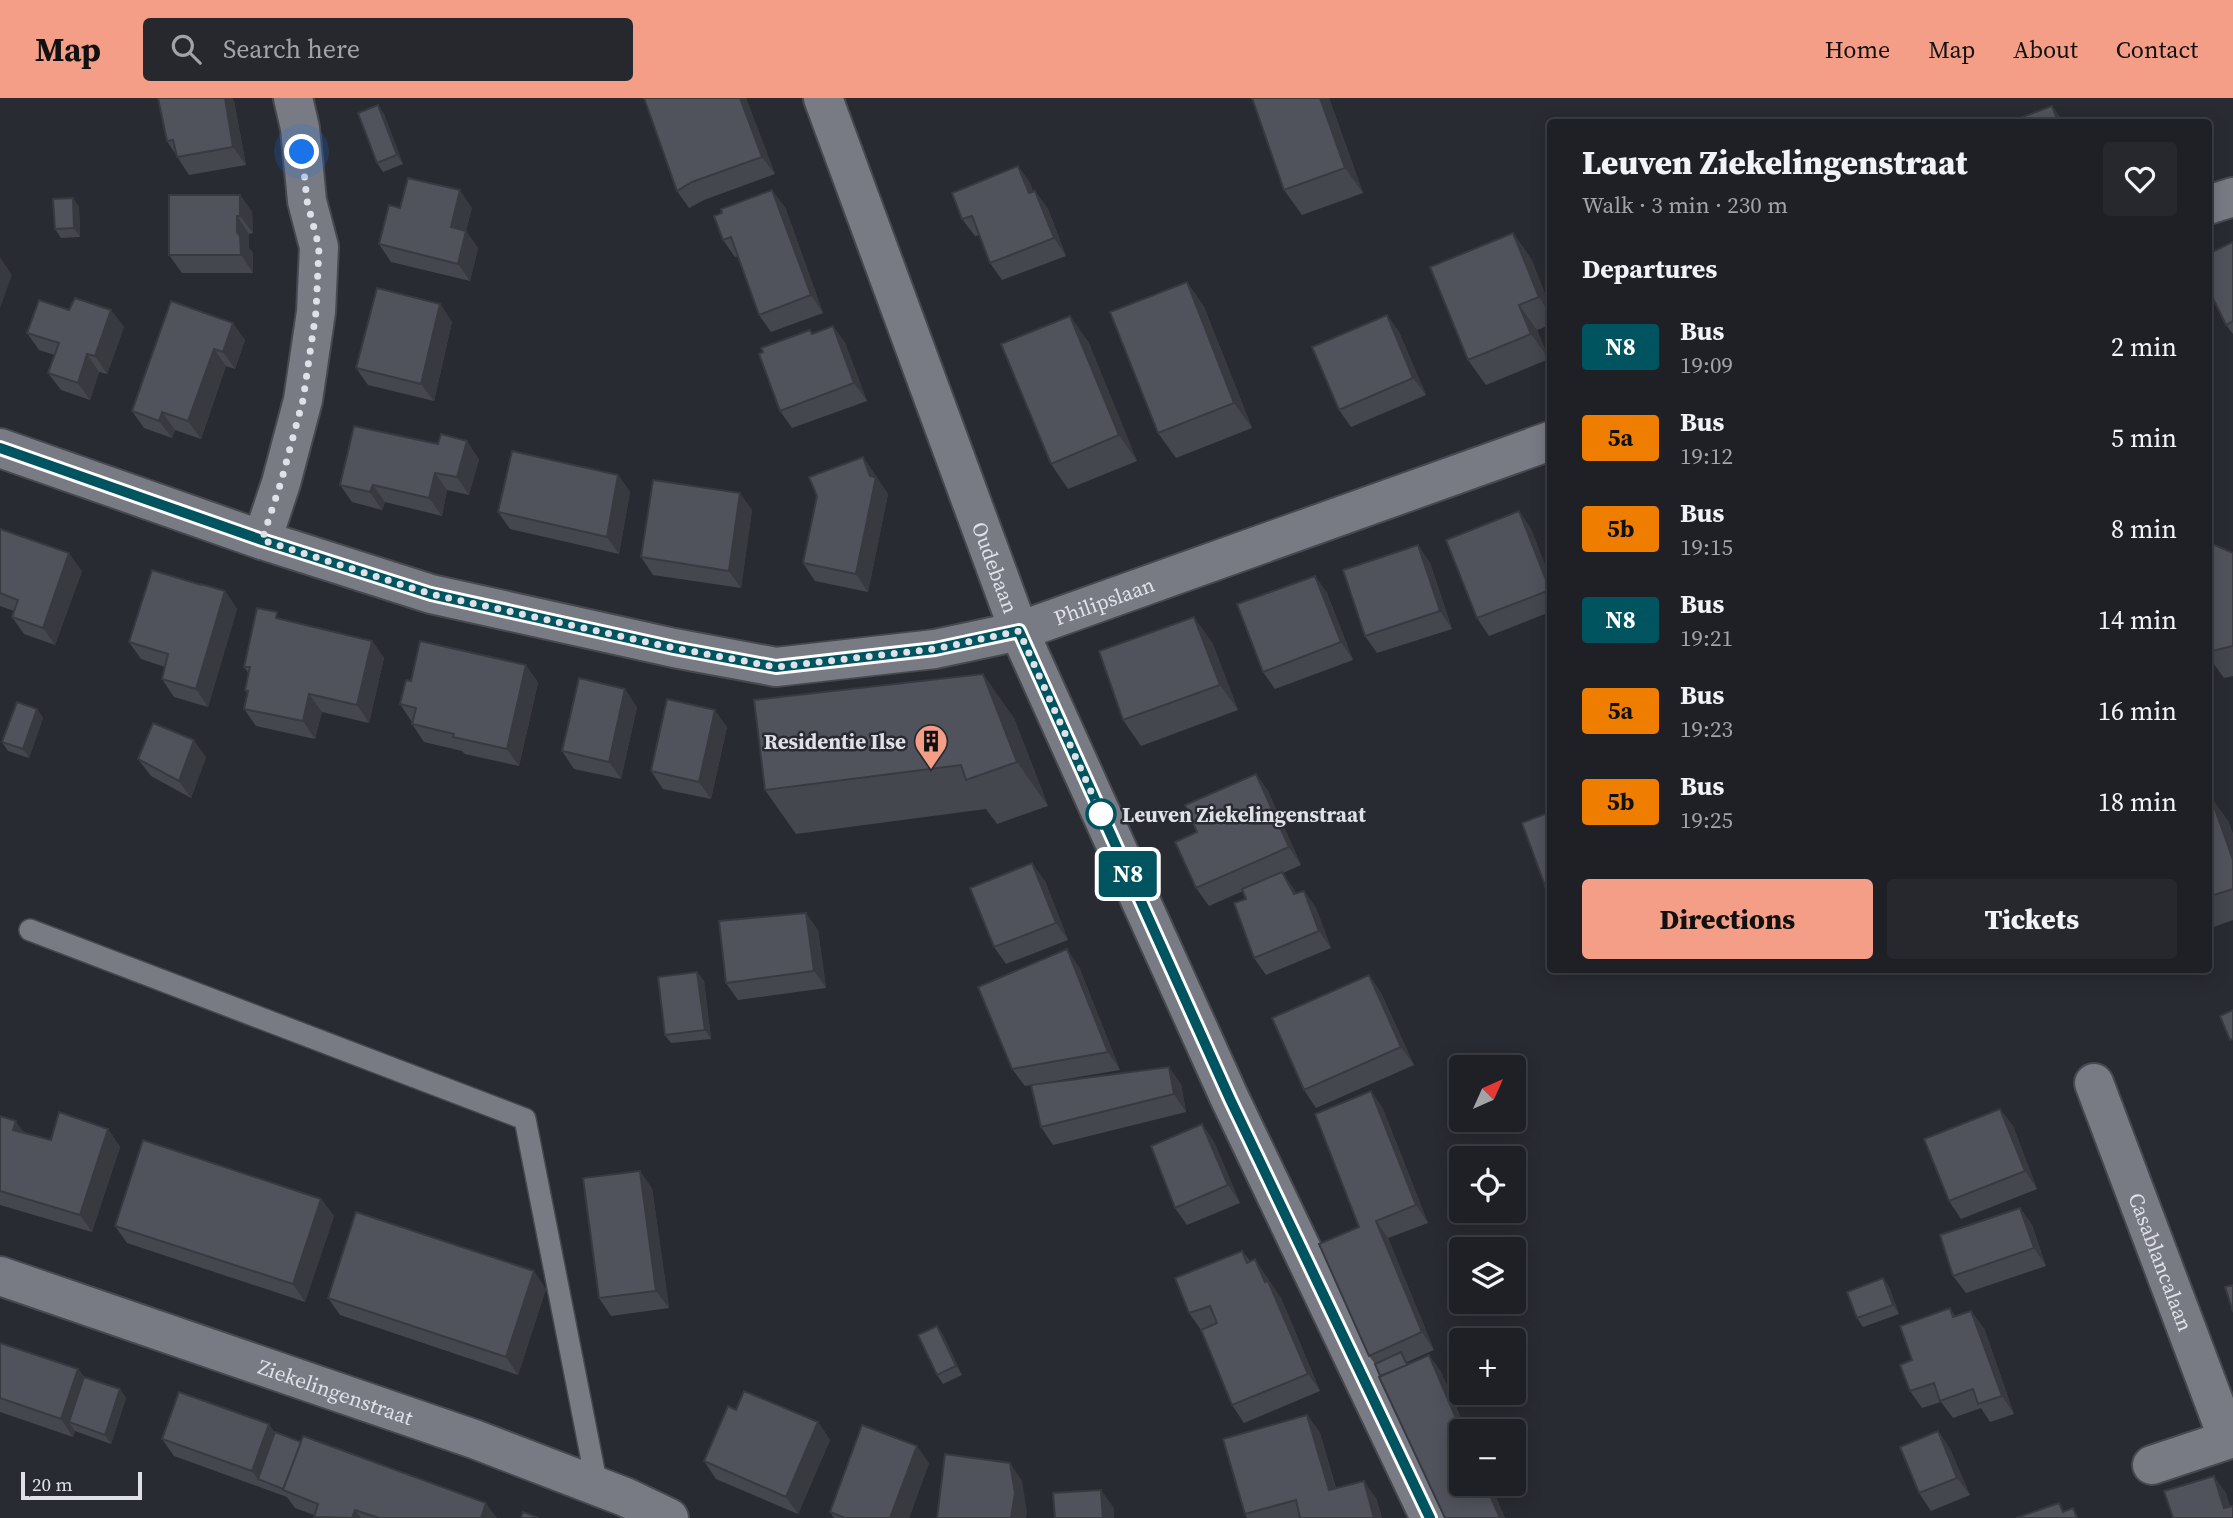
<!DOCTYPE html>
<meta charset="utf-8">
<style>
:root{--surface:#1f2026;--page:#27282e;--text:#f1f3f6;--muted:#a1a3a7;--line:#3c3e43;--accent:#f49e88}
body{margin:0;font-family:"Source Serif 4",serif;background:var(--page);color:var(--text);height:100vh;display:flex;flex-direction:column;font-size:26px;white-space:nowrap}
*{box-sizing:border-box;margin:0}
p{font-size:23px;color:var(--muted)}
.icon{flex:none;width:38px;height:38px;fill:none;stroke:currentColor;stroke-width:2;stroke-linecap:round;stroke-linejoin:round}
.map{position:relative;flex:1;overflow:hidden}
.panel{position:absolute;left:1547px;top:21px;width:665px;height:854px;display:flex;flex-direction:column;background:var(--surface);border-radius:7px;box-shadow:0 4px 18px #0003,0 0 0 2px var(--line)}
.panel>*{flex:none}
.badge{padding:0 14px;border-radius:5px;font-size:24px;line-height:46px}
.needle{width:46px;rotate:45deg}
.buttons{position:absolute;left:1449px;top:957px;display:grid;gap:14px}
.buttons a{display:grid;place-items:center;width:77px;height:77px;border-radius:7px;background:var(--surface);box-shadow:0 4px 18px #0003,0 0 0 2px var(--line);font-size:35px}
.scale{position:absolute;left:21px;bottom:18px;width:121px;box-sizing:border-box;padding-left:7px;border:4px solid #dfe1e6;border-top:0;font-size:19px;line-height:24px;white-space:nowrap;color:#dfe1e6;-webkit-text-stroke:5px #292b32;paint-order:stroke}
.you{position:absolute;width:35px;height:35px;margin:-18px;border:5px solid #fff;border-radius:50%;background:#1a73e8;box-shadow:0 0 0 10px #1a73e833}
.map>.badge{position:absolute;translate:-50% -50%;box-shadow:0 0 0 4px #fff}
h2{padding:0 35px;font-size:26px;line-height:63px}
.round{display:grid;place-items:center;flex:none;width:74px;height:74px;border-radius:7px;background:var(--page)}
.head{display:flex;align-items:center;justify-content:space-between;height:119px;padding:0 35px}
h1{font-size:33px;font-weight:800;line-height:52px}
.primary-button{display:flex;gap:14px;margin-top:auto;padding:14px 35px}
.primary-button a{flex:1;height:80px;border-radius:7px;background:var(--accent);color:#111;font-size:28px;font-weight:800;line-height:80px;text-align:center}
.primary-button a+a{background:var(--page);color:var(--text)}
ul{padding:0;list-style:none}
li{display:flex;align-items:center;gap:21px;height:91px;padding:0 35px}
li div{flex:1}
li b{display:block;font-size:26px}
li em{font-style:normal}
li .badge{min-width:77px;font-weight:700;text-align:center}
header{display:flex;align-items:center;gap:42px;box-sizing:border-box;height:98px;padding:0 35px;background:var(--accent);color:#111}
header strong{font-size:33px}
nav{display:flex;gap:38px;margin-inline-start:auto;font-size:24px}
.search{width:490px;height:63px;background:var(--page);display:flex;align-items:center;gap:18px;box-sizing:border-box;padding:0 24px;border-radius:7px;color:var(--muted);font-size:26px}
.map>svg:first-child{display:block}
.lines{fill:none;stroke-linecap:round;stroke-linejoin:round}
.service-casing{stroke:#47494f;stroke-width:24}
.minor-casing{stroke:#47494f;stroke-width:42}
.service{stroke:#797b84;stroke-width:21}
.minor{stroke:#797b84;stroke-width:38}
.wall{fill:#45474e}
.shaded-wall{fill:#383a40}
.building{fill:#50535b;stroke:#383a40;stroke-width:2}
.line-casing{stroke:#fff;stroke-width:16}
.line{stroke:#005460;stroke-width:10}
.walk{stroke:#dfe1e6;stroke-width:7;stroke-dasharray:0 12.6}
.stop-dot{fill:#fff;stroke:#005460;stroke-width:3.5}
.labels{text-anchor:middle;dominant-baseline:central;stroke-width:5;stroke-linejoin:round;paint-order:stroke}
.street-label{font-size:21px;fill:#dfe1e6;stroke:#292b32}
.poi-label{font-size:21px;font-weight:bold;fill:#dfe1e6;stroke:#292b32;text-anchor:end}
.stop-label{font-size:21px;font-weight:bold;fill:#dfe1e6;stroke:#292b32;text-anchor:start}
</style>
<header>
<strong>Map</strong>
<div class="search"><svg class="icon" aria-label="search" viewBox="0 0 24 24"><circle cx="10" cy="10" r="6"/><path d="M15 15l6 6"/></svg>Search here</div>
<nav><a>Home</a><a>Map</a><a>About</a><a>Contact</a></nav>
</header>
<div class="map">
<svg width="2233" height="1420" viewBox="0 0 2233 1420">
<rect width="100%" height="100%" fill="#292b32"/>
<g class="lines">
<defs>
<path id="service" d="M30 832 525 1021 597 1388"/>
<g id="minor">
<path id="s1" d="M823 0 1019 533 1230 1001 1430 1420"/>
<path d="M2208 107 2233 99"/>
<path id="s2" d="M0 350 262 442 431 496 674 550 776 569 935 551 1019 533 1550 343"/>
<path d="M262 442 281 385 303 302 316 214 319 149 307 103 300 30 293 0"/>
<path id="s3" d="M2094 985 2228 1341"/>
<path id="s4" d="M0 1178 474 1341 625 1399 669 1420"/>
<path d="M2152 1367 2233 1340"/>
</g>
</defs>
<use href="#service" class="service-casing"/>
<use href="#minor" class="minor-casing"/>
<use href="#service" class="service"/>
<use href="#minor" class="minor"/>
</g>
<path class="wall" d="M158 0H232L234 3 246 67 189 77 167 43Z
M746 0 775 76 704 102 689 110 677 93Z
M1252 0H1329L1363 95 1302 117 1284 92Z
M378 7 384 16 403 66 383 74 377 65Z
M1018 68 1030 85 1033 94 1035 93 1048 111 1066 158 1002 182 990 165 980 137 975 138 962 121Z
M240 97 252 114 253 135 249 136V150L253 155V175H182L169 157Z
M73 100 79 109 80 139 61 140 55 131Z
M785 109 823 215 771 234 759 217 738 158 735 159 723 142 722 115Z
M400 110H472L466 133 478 150 470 183 391 164 379 146Z
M2233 144V236L2226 227Z
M1531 160 1550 209V227L1537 232 1549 261 1486 287 1468 262Z
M1187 184 1204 209 1252 330 1176 360 1158 335Z
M171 203 245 242 235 271 226 268 201 341 175 332 172 340 144 330 132 313Z
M440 206 452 224 434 303 368 287 356 270Z
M69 212H111L124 229 107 276 99 274 90 302 61 292 48 275 55 257 39 252 27 235Z
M1387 217 1399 234 1426 297 1351 329 1339 312Z
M833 228 845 245 867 303 792 330 780 313 812 236Z
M1088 243 1137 363 1068 391 1051 366Z
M863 359 888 396 868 494 815 483 803 465Z
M479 361 469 397 447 392 442 418 385 404 382 412 352 404 340 387Z
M618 377 630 394 619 456 510 431 498 414Z
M752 412 741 490 653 477 641 459Z
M1519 413 1531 431 1550 480V514L1489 538 1477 520Z
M0 431 82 473 55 547 24 536 12 519 14 513 0 508Z
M2208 444 2233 455V578L2224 580 2208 558Z
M1418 447 1430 465 1452 531 1377 555 1365 538Z
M1315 478 1327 495 1353 562 1275 591 1263 574Z
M201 487 225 493 237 511 208 609 174 599 162 581 165 569 141 561 129 544Z
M282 522 372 543 384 560 369 625 322 614 315 641 256 628 244 611 248 596 245 592 249 576 244 569Z
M1212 544 1238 612 1141 648 1123 622Z
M526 567 538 585 519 668 465 656 462 653 424 644 412 626V624L400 606 411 583Z
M637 609 621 681 574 671 562 653Z
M37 611 43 620 29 660 8 653 2 644Z
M1014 620 1048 708 997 726 986 711 796 736 765 692Z
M727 629 711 701 663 691 651 673Z
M206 659 191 700 151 678 138 661Z
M1256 676 1268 693 1301 767 1283 775 1296 796 1304 793 1316 810 1331 850 1266 877 1254 860 1246 801 1243 793 1209 808 1196 790 1197 734Z
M2208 698 2228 723 2233 736V822L2208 831Z
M1045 783 1068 842 1006 866 994 849Z
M818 832 826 890 738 902 726 885Z
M1079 869 1120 972 1025 988 1012 971Z
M697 874 704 883 711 941 671 945 665 937Z
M1369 877 1381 895 1414 967 1316 1010 1304 992Z
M1181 986 1186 1014 1053 1047 1041 1029Z
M1371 993 1383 1011 1428 1125 1388 1140 1434 1252 1407 1264 1408 1266 1429 1257 1441 1274 1467 1334H1461V1386H1490L1505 1420H1445L1379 1279 1380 1278 1375 1266 1369 1258 1319 1146 1359 1129 1315 1016Z
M2000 1011 2013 1028 2037 1091 1961 1121 1949 1103Z
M0 1018 24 1035 51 1042 108 1031 120 1049 92 1134 0 1107Z
M1202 1026 1214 1044 1240 1105 1187 1127 1175 1110Z
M652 1090 669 1210 611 1218 599 1200Z
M321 1101 334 1118 305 1204 127 1145 115 1128Z
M2020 1110 2032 1127 2046 1168 1966 1195 1953 1178Z
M1242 1153 1250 1163 1267 1179 1270 1186 1281 1200 1320 1293 1244 1325 1232 1307 1201 1232 1189 1215Z
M1883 1180 1889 1189 1899 1216 1863 1229 1857 1220Z
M546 1191 518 1277 340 1217 328 1200Z
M1950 1210 1955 1218 1984 1230 2014 1316 1990 1324 1981 1310 1953 1320 1941 1304 1922 1310 1910 1293 1912 1262Z
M937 1228 943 1237 962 1277 943 1286 937 1277Z
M0 1245 78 1271 84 1279 120 1291 126 1300 111 1346 75 1333 73 1339 0 1314Z
M736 1312 818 1324 830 1342 798 1416 716 1381 704 1363Z
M1307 1317 1320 1335 1336 1390 1376 1400 1382 1420H1247L1245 1416Z
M1938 1333 1950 1351 1970 1397 1931 1413 1919 1395Z
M275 1334 497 1420H314V1417L295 1410 287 1399 174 1358 162 1341Z
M929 1365 909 1420H834L830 1414Z"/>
<path class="shaded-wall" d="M225 0H232L234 3 246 67 233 49Z
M740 0H746L775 76 762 59Z
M1320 0H1329L1363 95 1345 70Z
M378 7 384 16 403 66 397 57Z
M2052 8 2064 24H2058Z
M1018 68 1030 85 1041 113 1029 95Z
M460 92 472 110 466 133 478 150 470 183 458 166 451 129Z
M772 92 785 109 823 215 811 197Z
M1035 93 1048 111 1066 158 1054 140Z
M240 97 252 114 253 135 240 118Z
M73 100 79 109 80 139 74 130Z
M237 118 249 136V150L253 155V175L241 157 237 134Z
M1513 135 1531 160 1550 209V216L1539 199Z
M0 159 12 177 0 210Z
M1187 184 1204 209 1252 330 1234 305Z
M440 206 452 224 434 303 421 286Z
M1519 207 1537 232 1549 261 1531 236Z
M111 212 124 229 107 276 95 258Z
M1387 217 1399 234 1426 297 1413 280Z
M1070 218 1088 243 1137 363 1119 337Z
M233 225 245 242 235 271 223 254Z
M833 228 845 245 867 303 854 285Z
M214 251 226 268 201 341 188 323Z
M87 256 99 274 90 302 78 285Z
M162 314 175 332 172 340 159 323Z
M467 343 479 361 469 397 457 379Z
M863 359 888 396 868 494 856 476 870 378Z
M435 375 447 392 442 418 429 400Z
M618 377 630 394 619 456 607 439Z
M373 387 385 404 382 412 370 394Z
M740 395 752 412 741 490 729 473Z
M1519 413 1531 431 1550 480V492Z
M1418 447 1430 465 1452 531 1440 513Z
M69 455 82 473 55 547 43 530Z
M1315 478 1327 495 1353 562 1341 544Z
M225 493 237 511 208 609 196 591Z
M1194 519 1212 544 1238 612 1220 587Z
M372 543 384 560 369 625 357 607Z
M526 567 538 585 519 668 507 651Z
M983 576 1014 620 1048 708 1017 664Z
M625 591 637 609 621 681 609 664Z
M309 596 322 614 315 641 303 623Z
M37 611 43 620 29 660 23 651Z
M715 612 727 629 711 701 699 684Z
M194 642 206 659 191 700 179 683Z
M1256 676 1268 693 1301 767 1289 749Z
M2210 697 2228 723 2233 736V762Z
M1032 765 1045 783 1068 842 1056 825Z
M1282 774 1294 791 1306 814 1294 796Z
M1304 793 1316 810 1331 850 1319 833Z
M806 815 818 832 826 890 814 873Z
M1067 851 1079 869 1120 972 1108 954Z
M697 874 704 883 711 941 705 932Z
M1369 877 1381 895 1414 967 1401 949Z
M1169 969 1181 986 1186 1014 1174 996Z
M1371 993 1383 1011 1428 1125 1416 1107Z
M2000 1011 2013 1028 2037 1091 2025 1073Z
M16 1023 28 1040 13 1032Z
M1202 1026 1214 1044 1240 1105 1228 1087Z
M108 1031 120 1049 92 1134 80 1117Z
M640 1073 652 1090 669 1210 656 1193Z
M321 1101 334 1118 305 1204 293 1186Z
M2020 1110 2032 1127 2046 1168 2034 1150Z
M1376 1123 1388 1140 1434 1252 1422 1234Z
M1255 1161 1281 1200 1320 1293 1308 1276 1265 1184Z
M534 1173 546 1191 518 1277 506 1259Z
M1883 1180 1889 1189 1899 1216 1893 1207Z
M1971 1213 1984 1230 2014 1316 2002 1298Z
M937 1228 943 1237 962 1277 956 1268Z
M1429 1257 1441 1274 1467 1334H1462Z
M78 1271 91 1288 69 1324 75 1333 73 1339 61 1321Z
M120 1291 126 1300 111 1346 105 1337Z
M1307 1317 1320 1335 1341 1410 1329 1392Z
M818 1324 830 1342 798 1416 786 1399Z
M269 1326 281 1343 258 1381 252 1373Z
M1938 1333 1950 1351 1970 1397 1957 1380Z
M917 1348 929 1365 909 1420H890Z
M1010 1365 1022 1383 1027 1413 1026 1420H1011Z
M2214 1378 2226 1395 2233 1417 2224 1410Z
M1364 1383 1376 1400 1382 1420H1374Z
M1485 1386H1490L1505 1420H1500Z
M1101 1392 1114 1410V1420H1103Z
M486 1405 497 1420H481Z
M355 1412 361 1420H352Z"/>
<path class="building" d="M158 0H225L233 49 177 59 173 42 167 43Z
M644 0H740L762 59 692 84 677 93Z
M1252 0H1320L1345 70 1284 92Z
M378 7 397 57 377 65 358 15Z
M2052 8 2058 24H2009Z
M1018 68 1029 95 1035 93 1054 140 990 165 972 118 962 121 952 95Z
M408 80 460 92 451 129 466 133 458 166 379 146 389 107 400 110Z
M772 92 811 197 759 217 731 139 723 142 714 118 722 115 721 111Z
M169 97H240V118H237V134L240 138 241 157H169Z
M73 100 74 130 55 131 53 101Z
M1513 135 1539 199 1519 207 1531 236 1468 262 1430 169Z
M2233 144V223L2226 227 2208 190V156Z
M1187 184 1234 305 1158 335 1110 214Z
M377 190 440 206 421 286 356 270Z
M75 200 111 212 95 258 87 256 78 285 48 275 59 245 27 235 39 202 69 212Z
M171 203 233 225 223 254 214 251 188 323 162 314 159 323 132 313Z
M1387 217 1413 280 1339 312 1312 249Z
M1070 218 1119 337 1051 366 1001 246Z
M833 228 854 285 780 313 759 256 763 254 761 250 810 232 812 236Z
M354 328 438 346 441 336 467 343 457 379 435 375 429 400 373 387 370 394 340 387Z
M512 353 618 377 607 439 498 414Z
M863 359 870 378 876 379 856 476 803 465 817 398 809 379Z
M653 382 740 395 729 473 641 459Z
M1519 413 1550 492 1477 520 1446 442Z
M0 431 69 455 43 530 12 519 18 502 0 495Z
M2208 444 2233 455V548L2208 554Z
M1418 447 1440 513 1365 538 1343 472Z
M152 472 201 487V486L225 493 196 591 162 581 168 556 129 544Z
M1315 478 1341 544 1263 574 1237 506Z
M257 510 277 514 276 520 372 543 357 607 309 596 303 623 244 611 248 593 245 592 250 569H244Z
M1194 519 1220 587 1123 622 1099 553Z
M420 543 526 567 507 651 453 639 454 636 412 626 416 610 400 606 406 582 411 583Z
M983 576 1017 664 966 682 961 667 765 692 754 602Z
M579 580 625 591 609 664 562 653Z
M667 601 715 612 699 684 651 673Z
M17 604 37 611 23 651 2 644Z
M153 625 194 642 179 683 138 661Z
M1256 676 1289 749 1196 790 1175 744 1197 734 1185 707Z
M2210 697 2233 762V791L2208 799V698Z
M1550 714V795L1548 796 1522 725Z
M1032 765 1056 825 994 849 970 790Z
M1282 774 1294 796 1304 793 1319 833 1254 860 1234 805 1246 801 1242 791Z
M806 815 814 873 726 885 719 823Z
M1067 851 1108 954 1012 971 978 889Z
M697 874 705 932 665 937 658 879Z
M1369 877 1401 949 1304 992 1272 920Z
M2233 912V941L2230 942 2220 918Z
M1169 969 1174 996 1041 1029 1031 987Z
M1371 993 1416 1107 1376 1123 1422 1234 1369 1258 1319 1146 1359 1129 1315 1016Z
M2000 1011 2025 1073 1949 1103 1924 1041Z
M59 1014 108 1031 80 1117 0 1093V1018L16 1023 13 1032 51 1042Z
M1202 1026 1228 1087 1175 1110 1151 1048Z
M143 1042 321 1101 293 1186 115 1128Z
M640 1073 656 1193 599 1200 583 1080Z
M2020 1110 2034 1150 1953 1178 1940 1137Z
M356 1114 534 1173 506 1259 328 1200Z
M1242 1153 1247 1165 1255 1161 1265 1184 1268 1183 1308 1276 1232 1307 1201 1232 1217 1225 1210 1208 1189 1215 1175 1180Z
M1883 1180 1893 1207 1857 1220 1847 1194Z
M2233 1187V1214L2225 1189Z
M1950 1210 1953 1219 1971 1213 2002 1298 1978 1306 1973 1291 1940 1303 1934 1285 1910 1293 1900 1267 1912 1262 1900 1228Z
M937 1228 956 1268 937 1277 918 1237Z
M0 1245 78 1271 61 1321 0 1300Z
M1401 1254 1407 1267 1380 1278 1375 1266Z
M1429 1257 1462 1334H1461V1386H1485L1500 1420H1445L1379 1279Z
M84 1279 120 1291 105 1337 69 1324Z
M744 1293 818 1324 786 1399 704 1363 728 1308 736 1312Z
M179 1294 269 1326 252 1373 162 1341Z
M1307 1317 1329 1392 1364 1383 1374 1420H1300L1296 1402 1245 1416 1223 1341Z
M862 1327 917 1348 890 1420H845L830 1414Z
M1938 1333 1957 1380 1919 1395 1900 1349Z
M275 1334 301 1344 283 1391 258 1381Z
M303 1338 486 1405 481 1420H379L355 1412 352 1420 314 1419 318 1406 283 1392Z
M945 1356 1010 1365 1015 1395 1011 1420H937Z
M2214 1378 2224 1410 2233 1408V1420H2173L2164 1393Z
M1101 1392 1103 1420H1055L1053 1395Z
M2059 1405 2063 1414 2073 1410 2077 1420H2016Z
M523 1414 539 1420H521Z"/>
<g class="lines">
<defs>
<path id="line" d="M0 350 262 442 431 496 674 550 776 569 935 551 1019 533 1230 1001 1430 1420"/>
</defs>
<use href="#line" class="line-casing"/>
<use href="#line" class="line"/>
<path class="walk" d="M302 54 307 103 319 149 316 214 303 302 281 384 262 442 431 496 674 550 776 569 935 551 1019 533 1101 716"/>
</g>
<defs>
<symbol id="building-pin" viewBox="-11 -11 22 30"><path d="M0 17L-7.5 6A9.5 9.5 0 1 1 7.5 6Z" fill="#f49e88" stroke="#292b32"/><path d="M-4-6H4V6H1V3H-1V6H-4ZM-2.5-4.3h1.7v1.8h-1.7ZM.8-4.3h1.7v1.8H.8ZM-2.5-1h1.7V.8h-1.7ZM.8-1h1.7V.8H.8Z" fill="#111"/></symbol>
</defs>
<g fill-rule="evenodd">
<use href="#building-pin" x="912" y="624" width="38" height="52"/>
</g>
<circle class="stop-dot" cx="1101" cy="716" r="14"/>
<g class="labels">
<g class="street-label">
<text stroke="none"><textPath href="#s1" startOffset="500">Oudebaan</textPath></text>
<text stroke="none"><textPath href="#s2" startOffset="1144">Philipslaan</textPath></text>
<text stroke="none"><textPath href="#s3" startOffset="191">Casablancalaan</textPath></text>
<text stroke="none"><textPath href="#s4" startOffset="355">Ziekelingenstraat</textPath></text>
</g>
<g class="poi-label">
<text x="906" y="643">Residentie Ilse</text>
</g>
<g class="stop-label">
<text x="1122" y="716">Leuven Ziekelingenstraat</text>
</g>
</g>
</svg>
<div class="buttons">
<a><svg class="needle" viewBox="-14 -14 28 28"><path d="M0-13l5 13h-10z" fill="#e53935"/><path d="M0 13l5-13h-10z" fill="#a1a3a7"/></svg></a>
<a><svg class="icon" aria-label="locate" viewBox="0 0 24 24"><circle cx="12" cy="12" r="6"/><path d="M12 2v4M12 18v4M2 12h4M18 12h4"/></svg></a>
<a><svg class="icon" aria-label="layers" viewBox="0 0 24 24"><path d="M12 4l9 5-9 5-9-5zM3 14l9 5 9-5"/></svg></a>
<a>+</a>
<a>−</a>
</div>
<div class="scale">20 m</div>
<div class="you" style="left:302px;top:54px"></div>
<b class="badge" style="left:1128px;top:776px;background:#005460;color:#fff">N8</b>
<section class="panel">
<div class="head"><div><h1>Leuven Ziekelingenstraat</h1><p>Walk · 3 min · 230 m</p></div><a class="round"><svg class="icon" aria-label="heart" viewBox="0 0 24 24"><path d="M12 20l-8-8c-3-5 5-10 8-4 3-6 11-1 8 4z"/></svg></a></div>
<h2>Departures</h2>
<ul>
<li><span class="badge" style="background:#005460;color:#fff">N8</span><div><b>Bus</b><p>19:09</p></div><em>2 min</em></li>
<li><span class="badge" style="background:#ef7d00;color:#111">5a</span><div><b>Bus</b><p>19:12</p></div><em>5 min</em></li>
<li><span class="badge" style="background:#ef7d00;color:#111">5b</span><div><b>Bus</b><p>19:15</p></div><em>8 min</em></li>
<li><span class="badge" style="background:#005460;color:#fff">N8</span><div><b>Bus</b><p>19:21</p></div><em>14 min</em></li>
<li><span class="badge" style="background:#ef7d00;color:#111">5a</span><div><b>Bus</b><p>19:23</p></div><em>16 min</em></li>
<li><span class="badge" style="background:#ef7d00;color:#111">5b</span><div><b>Bus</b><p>19:25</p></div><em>18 min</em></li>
</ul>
<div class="primary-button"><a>Directions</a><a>Tickets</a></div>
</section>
</div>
